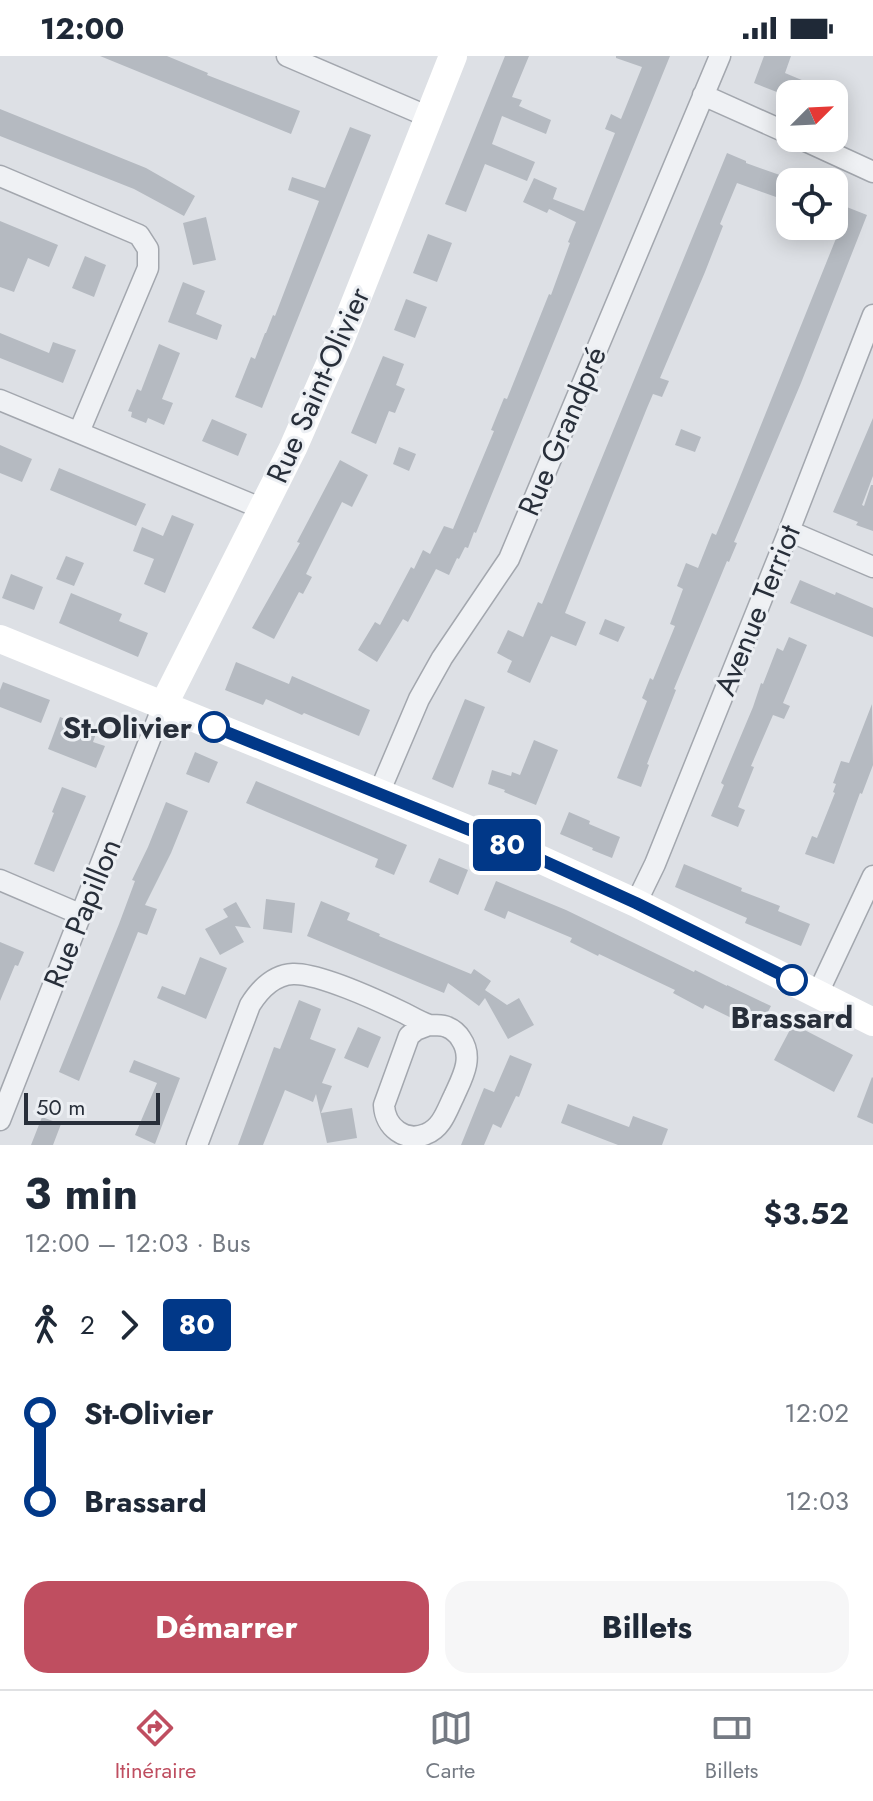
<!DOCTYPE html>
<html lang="fr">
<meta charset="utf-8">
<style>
:root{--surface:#fff;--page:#f6f6f7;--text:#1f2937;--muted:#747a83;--line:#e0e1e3;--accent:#bf4e60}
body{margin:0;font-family:Jost,sans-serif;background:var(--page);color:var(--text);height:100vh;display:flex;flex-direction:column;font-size:30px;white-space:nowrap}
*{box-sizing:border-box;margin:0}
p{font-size:26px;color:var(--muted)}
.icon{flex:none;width:44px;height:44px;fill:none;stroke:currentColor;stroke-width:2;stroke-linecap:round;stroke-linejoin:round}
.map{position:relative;height:1089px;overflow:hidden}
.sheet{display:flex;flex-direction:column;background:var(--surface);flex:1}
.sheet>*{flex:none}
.badge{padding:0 16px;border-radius:6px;font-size:28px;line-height:52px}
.needle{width:52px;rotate:66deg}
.fabs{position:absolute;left:776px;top:24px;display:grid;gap:16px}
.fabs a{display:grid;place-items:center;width:72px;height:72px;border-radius:16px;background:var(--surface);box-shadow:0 4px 20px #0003;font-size:40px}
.scale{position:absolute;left:24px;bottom:20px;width:136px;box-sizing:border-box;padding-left:8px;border:4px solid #282f3a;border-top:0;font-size:22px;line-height:28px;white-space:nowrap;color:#282f3a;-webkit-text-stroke:6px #eceff3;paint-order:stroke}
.map>.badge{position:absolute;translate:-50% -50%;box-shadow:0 0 0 4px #fff}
.legs{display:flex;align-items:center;gap:12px;height:88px;padding:0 24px;font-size:26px}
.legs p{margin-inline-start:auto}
.head{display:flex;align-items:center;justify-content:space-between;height:136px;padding:0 24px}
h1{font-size:44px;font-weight:700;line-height:60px}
.action{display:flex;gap:16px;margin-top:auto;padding:16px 24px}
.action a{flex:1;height:92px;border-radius:24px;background:var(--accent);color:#fff;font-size:32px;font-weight:700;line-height:92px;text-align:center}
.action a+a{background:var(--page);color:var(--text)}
ul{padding:0 24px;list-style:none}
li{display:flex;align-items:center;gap:28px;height:88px;font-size:30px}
li i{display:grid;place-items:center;width:12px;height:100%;margin:0 10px;background:currentColor}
li i::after{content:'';width:20px;height:20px;margin:-10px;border:6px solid;border-radius:50%;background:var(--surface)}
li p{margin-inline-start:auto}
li:first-child i{background:linear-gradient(#0000 50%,currentColor 0)}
li:last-child i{background:linear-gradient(currentColor 50%,#0000 0)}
.status{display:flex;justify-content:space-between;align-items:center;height:56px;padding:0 40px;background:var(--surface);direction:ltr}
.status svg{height:22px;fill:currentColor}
.menu{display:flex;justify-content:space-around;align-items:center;height:112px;border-top:2px solid var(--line);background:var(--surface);font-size:22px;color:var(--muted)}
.menu a{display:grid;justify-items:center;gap:4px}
.menu .on{color:var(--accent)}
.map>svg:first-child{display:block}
.building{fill:#b5bac1}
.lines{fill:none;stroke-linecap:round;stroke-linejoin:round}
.street-casing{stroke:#a3a7ae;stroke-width:23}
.street{stroke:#eff1f4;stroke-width:20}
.secondary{stroke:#fff;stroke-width:28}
.line-1-casing{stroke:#fff;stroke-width:18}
.line-1{stroke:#013888;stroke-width:12}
.stop-1-dot{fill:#fff;stroke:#013888;stroke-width:4}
.labels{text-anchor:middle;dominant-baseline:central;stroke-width:6;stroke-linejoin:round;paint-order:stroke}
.street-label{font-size:30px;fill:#282f3a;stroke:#eceff3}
.stop-label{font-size:30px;font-weight:bold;fill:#282f3a;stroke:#eceff3;text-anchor:end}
</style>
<div class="status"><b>12:00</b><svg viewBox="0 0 49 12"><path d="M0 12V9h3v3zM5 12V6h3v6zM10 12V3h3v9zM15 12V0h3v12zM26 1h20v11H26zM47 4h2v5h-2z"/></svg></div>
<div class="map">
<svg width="873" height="1089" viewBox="0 0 873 1089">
<rect width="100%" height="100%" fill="#dde0e5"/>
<path class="building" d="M100 0H167L208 17 207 19 300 55 291 78Z
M505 0H529L512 41 522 44 519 50 551 64 546 78 502 60 492 88 535 106 527 125 485 108 466 156 445 148Z
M616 0H670L476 477 474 476 468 492 465 491 459 503 457 502 449 519 436 513 408 566 403 563 377 606 358 594 375 566 380 569 411 511 414 513 423 494 430 498 444 470 453 473 494 375 491 374 504 342 507 343 549 238 551 239 570 187 568 186 576 166 549 153 547 157 523 146 534 122 557 132 553 143 584 155 615 77 605 73 611 58 621 63 642 11 616 2Z
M764 0H791L785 17 835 38H782L754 27Z
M0 53 146 112 195 140 184 160 134 133 0 80Z
M350 71 371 79 262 352 235 341 251 301 255 303 265 277H266L273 259 275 260 319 145 288 134 292 121 325 132Z
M727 97 746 105V107L794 124V126H782L790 129V146L737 127 720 168 723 170 705 216 660 322 669 325 662 341 653 338 647 352 565 557 586 566 576 590 551 580 530 627 507 616 512 605 497 597 508 574 523 581 538 546 542 548Z
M834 146 867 159 801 327 734 486 737 487 729 506 727 505 674 633 676 634 647 708 649 709 641 731 617 722 647 645 642 642 650 622 653 624 675 570 670 568 683 533 677 530 686 507 698 512 712 477 716 479 736 431 837 180 841 167 834 164Z
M206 161 216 204 193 209 183 167Z
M0 165 58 189 49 211 28 202 14 236 0 231Z
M428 178 452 187 437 226 413 217Z
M85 200 106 209 94 241 72 232Z
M183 226 205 235 196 258 222 269 217 284 168 266Z
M406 243 427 251 415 282 394 274Z
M0 277 49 297 53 286 76 294 63 327 0 302Z
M159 288 180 297 162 343 173 347 164 369 148 362 146 367 131 361 132 356 128 355 137 333 141 335Z
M383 300 404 308 396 329 405 333 395 357 389 355 376 388 351 377Z
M873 362V420L862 449 864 450 871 429H873V475L856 469 858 466 833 456Z
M212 363 247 378 238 400 202 385Z
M681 373 701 381 695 396 675 389Z
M0 389 32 403 22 426 0 417Z
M399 391 416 398 409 415 393 408Z
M340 404 368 419 352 451 342 446 306 518 312 521 303 538 299 536 274 583 252 572 300 487 297 486Z
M59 412 146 448 136 470 50 434Z
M172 459 194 468 165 537 144 528 154 503 133 495 142 471 163 480Z
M66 500 84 507 74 530 56 523Z
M11 518 43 531 34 554 2 542Z
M800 524 835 539 836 536 873 552V581L790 547Z
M71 537 122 558 119 565 148 577 138 601 59 567Z
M605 563 625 571 618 586 599 578Z
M789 581 807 589 783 647 790 650 784 663 773 659 751 710 754 711 738 751 745 754 738 771 711 760 724 729 721 727 753 651 761 627 763 628 777 592 783 595Z
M236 606 289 628 292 620 370 654 359 680 304 657 302 659 266 643 263 649 225 634Z
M3 626 50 644 41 667 0 651V634Z
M465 643 485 651 453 732 432 723Z
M872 648 873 709 862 738 860 737 834 808 805 798 812 780 817 782 835 737 833 736 836 728 833 727 841 705 849 707Z
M60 661 97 675 93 686 105 690 96 712 48 693Z
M534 684 558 694 536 749 504 736 505 734 488 728 492 714 511 720 512 716 520 719Z
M195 696 218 706 209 727 186 718Z
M256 725 407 789 394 819 375 811 378 803 246 747Z
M62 731 86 740 54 816 34 808 54 757 52 756Z
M166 746 188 755 171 797 145 849 157 853 147 879 138 876 79 1025 59 1016 119 868 135 825 132 824 148 791Z
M569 756 590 765 589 768 620 781 612 802 592 794 593 792 560 778Z
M439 802 468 814 458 839 429 826Z
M684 808 742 832 741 835 780 850 778 855 810 868 801 890 745 867 747 862 675 831Z
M496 825 566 854 694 916 695 914 727 930V929L771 950 758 975 705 949 703 953 673 937 675 934 599 898 598 900 570 886 572 882 508 855 505 863 484 854Z
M266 843 295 847 292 877 263 873Z
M321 845 350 857 347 864 380 878 379 880 471 918 474 913 491 925 485 934 507 949 519 942 534 969 508 983 485 942 479 950 448 927 444 937 307 880Z
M236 846 251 872 235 870 244 886 220 899 205 873 228 861 223 853Z
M0 886 24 896 18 910 15 909 0 945Z
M200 901 227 912 206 963 157 942 162 930 185 939Z
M299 944 321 953 310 983 336 993 322 1027 332 1030 321 1057 352 1052 357 1082 327 1087 316 1038 313 1046 285 1034 263 1089H238L274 991 280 993Z
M793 968 853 999 834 1036 774 1004Z
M358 971 381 981 368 1012 344 1002Z
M510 999 532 1008 519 1041 516 1040 501 1072 493 1068 484 1089H461L484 1032 494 1036Z
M134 1004 180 1022 155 1088 135 1079 157 1027 129 1016Z
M872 1021 873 1022V1068L857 1061Z
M568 1048 629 1071 633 1060 668 1073 662 1089H618L561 1067Z
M42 1061 61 1068 53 1089H31Z"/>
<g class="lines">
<defs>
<path id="street" d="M287 0 429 61
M703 39 790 78
M799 82 873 116
M0 120 139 179 148 193V212L79 376
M0 344 263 453
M789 475 873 511
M379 737 419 643 442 602 509 503 720 0
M0 824 82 859
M636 847 655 808 789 475 873 259
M818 937 873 820
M0 1064 163 650
M197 1089 250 949C260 933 273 919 293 918 318 917 377 944 402 956 410 960 420 966 429 969 435 970 441 968 447 971 452 973 458 978 461 983 474 1002 462 1022 454 1040 447 1054 442 1072 426 1078 405 1087 385 1071 384 1049L409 980 416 974 429 969"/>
</defs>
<use href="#street" class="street-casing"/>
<use href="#street" class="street"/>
<path class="secondary" d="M0 583 524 796 636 847 873 966
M163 650 293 392 340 285 453 0"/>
</g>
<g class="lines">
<defs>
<path id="line-1" d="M214 671 524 796 636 847 792 924"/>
</defs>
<use href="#line-1" class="line-1-casing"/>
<use href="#line-1" class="line-1"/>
</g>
<g class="stop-1-dot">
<circle cx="214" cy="671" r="14"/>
<circle cx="792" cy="924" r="14"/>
</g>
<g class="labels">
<g class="street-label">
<text transform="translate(318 329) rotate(-66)">Rue Saint-Olivier</text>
<text transform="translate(562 375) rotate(-67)">Rue Grandpré</text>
<text transform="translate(757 554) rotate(-68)">Avenue Terriot</text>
<text transform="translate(82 857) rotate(-68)">Rue Papillon</text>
</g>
<g class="stop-label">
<text x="192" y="671">St-Olivier</text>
<text x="792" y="961" text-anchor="middle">Brassard</text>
</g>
</g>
</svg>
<div class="fabs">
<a><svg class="needle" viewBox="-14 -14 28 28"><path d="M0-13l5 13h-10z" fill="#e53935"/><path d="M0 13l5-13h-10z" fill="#747a83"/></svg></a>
<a><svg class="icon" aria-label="locate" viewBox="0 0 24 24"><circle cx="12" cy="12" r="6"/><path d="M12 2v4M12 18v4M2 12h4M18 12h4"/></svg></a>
</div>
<div class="scale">50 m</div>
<b class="badge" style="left:507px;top:789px;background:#013888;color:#fff">80</b>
</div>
<section class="sheet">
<div class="head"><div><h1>3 min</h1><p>12:00 – 12:03 · Bus</p></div><b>$3.52</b></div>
<div class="legs"><svg class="icon" aria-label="walk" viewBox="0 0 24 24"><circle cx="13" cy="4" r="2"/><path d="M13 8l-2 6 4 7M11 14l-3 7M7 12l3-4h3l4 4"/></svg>2<svg class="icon" aria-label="forward" viewBox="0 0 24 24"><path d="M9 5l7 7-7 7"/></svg><b class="badge" style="background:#013888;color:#fff">80</b></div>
<ul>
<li><i style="color:#013888"></i><b>St-Olivier</b><p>12:02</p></li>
<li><i style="color:#013888"></i><b>Brassard</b><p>12:03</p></li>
</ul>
<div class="action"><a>Démarrer</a><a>Billets</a></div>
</section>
<nav class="menu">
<a class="on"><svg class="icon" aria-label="directions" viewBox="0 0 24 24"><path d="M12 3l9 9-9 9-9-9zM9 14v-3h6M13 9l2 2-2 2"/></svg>Itinéraire</a>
<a><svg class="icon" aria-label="map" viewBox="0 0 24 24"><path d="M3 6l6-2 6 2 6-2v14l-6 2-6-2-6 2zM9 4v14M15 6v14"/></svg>Carte</a>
<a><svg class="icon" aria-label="tickets" viewBox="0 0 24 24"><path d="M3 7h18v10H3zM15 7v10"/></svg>Billets</a>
</nav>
